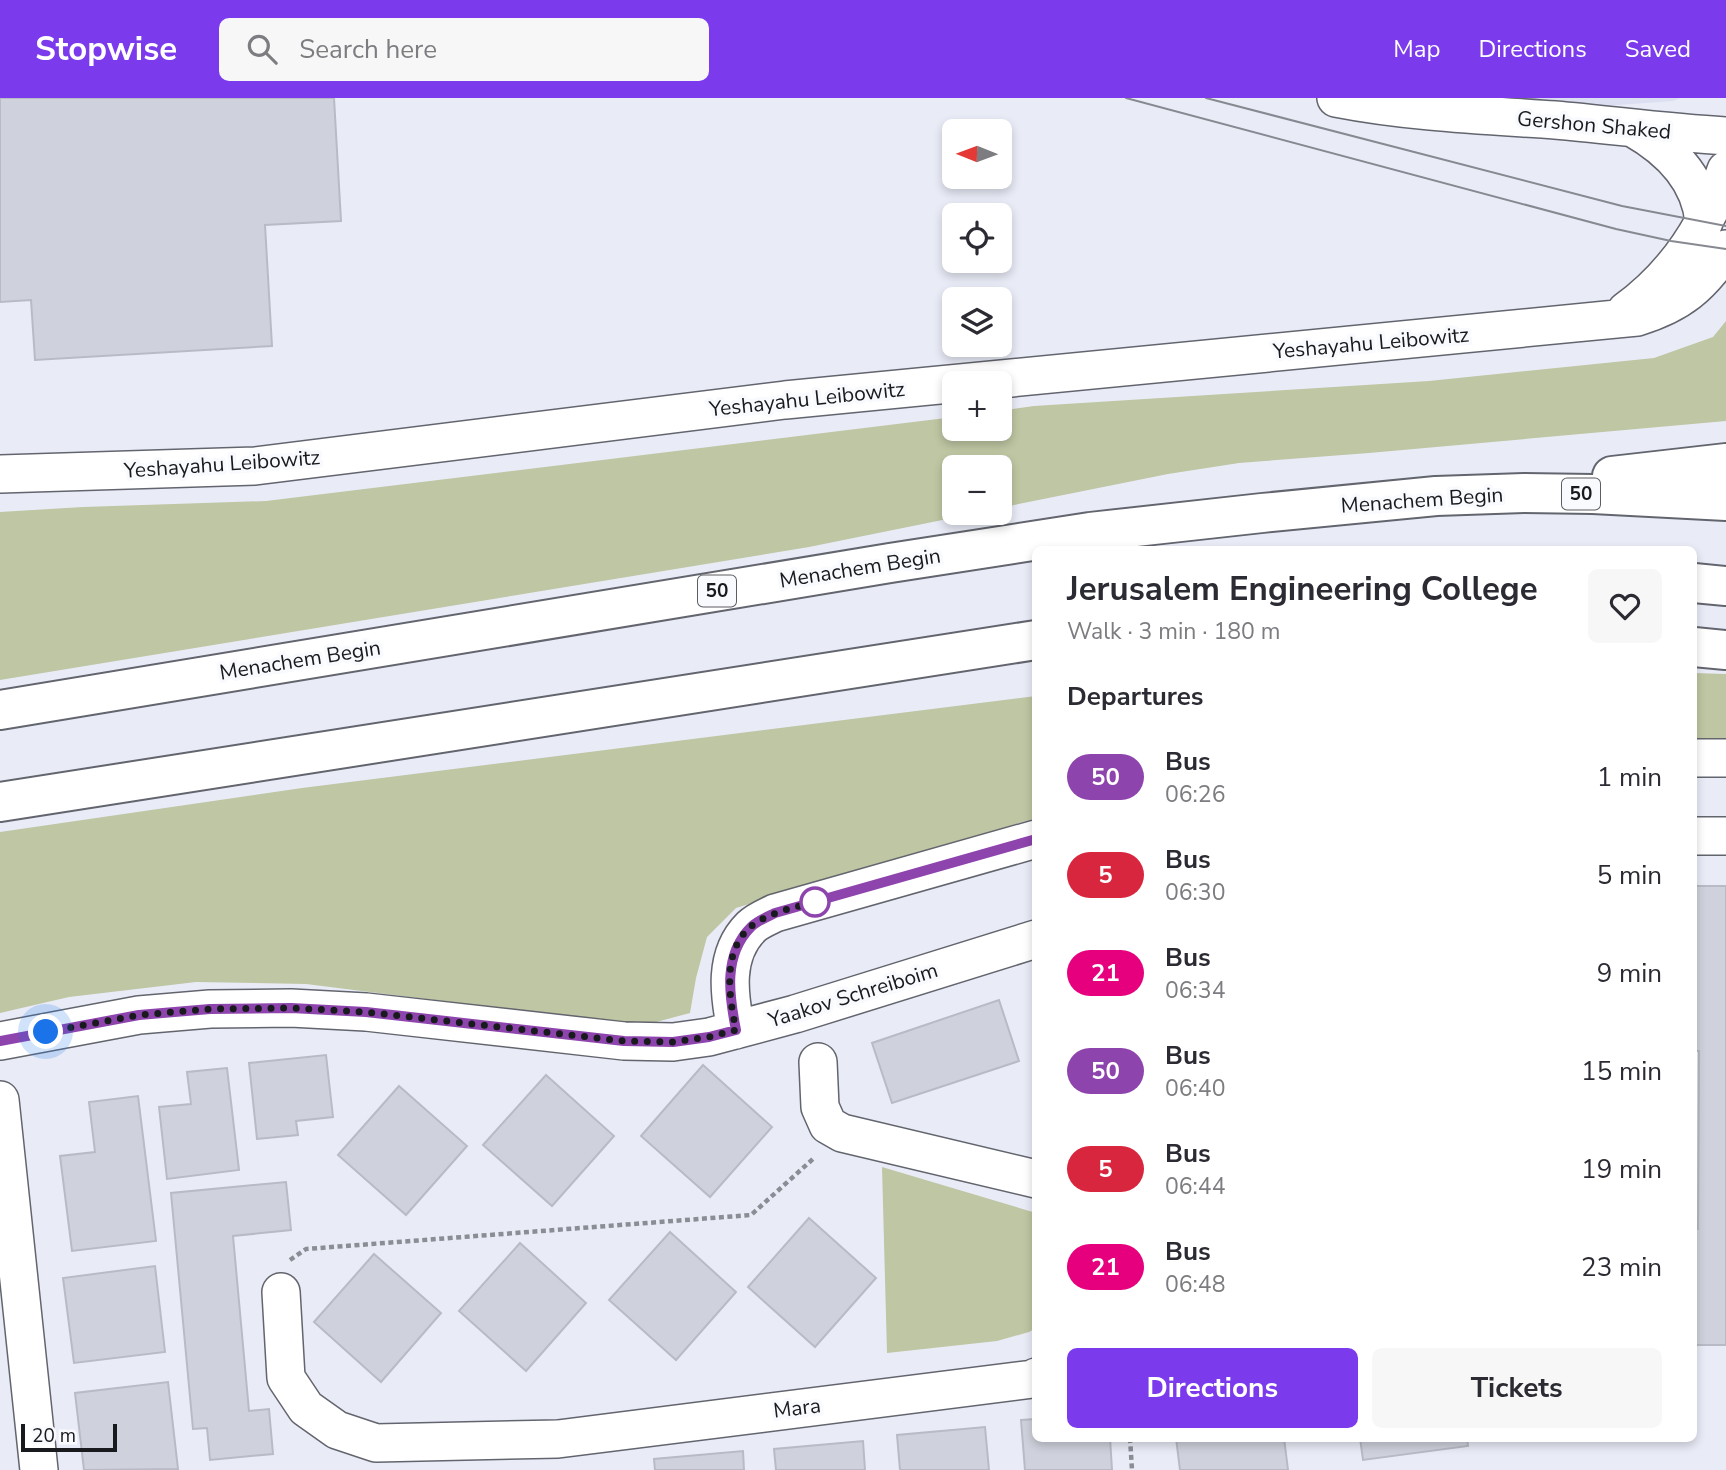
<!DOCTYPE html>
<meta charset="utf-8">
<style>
:root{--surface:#fff;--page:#f7f7f7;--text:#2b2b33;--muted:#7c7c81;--accent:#7c3aed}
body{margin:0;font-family:"Nunito Sans",sans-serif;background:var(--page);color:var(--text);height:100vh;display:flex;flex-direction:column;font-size:26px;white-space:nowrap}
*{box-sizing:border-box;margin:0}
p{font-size:23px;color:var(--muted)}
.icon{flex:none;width:38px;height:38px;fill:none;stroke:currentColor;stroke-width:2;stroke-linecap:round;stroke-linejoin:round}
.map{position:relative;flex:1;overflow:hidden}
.drawer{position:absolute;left:1032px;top:448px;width:665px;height:896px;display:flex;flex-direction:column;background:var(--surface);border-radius:10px;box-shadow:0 4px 10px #0003}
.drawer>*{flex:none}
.badge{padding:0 14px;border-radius:23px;font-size:24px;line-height:46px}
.needle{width:46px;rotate:271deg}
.tools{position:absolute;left:942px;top:21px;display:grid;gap:14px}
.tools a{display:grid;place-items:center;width:70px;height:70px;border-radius:10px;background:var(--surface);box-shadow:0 4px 10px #0003;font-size:35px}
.scale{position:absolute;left:21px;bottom:18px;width:96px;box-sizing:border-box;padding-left:7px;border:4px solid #191a1e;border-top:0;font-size:19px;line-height:24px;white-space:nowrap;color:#191a1e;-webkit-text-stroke:5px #f9fafe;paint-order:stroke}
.you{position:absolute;width:35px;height:35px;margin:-18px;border:5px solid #fff;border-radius:50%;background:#1a73e8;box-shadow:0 0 0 10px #1a73e833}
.map>.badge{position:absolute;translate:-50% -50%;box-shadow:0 0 0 4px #fff}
h2{padding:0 35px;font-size:26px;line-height:63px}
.round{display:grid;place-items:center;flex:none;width:74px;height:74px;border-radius:10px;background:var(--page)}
.headline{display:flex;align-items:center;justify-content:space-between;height:119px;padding:0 35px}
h1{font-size:33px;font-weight:700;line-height:52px}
.cta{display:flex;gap:14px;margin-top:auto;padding:14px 35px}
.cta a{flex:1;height:80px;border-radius:10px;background:var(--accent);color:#fff;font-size:28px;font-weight:700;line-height:80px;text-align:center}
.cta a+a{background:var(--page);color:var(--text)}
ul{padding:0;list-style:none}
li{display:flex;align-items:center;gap:21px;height:98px;padding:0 35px}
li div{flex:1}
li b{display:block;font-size:26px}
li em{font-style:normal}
li .badge{min-width:77px;font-weight:700;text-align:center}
header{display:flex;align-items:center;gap:42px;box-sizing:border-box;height:98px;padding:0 35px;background:var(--accent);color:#fff}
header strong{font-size:33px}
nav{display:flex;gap:38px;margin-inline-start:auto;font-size:24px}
.search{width:490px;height:63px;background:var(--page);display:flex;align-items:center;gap:18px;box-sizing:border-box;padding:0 24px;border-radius:10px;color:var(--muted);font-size:26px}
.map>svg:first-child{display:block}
.built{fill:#dbdff1}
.green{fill:#bec6a3}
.building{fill:#cfd2dc;stroke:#b8bbc5;stroke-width:2}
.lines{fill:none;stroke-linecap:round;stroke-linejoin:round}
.minor-casing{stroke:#63656e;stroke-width:40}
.highway-casing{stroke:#63656e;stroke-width:42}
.path{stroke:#8b8d95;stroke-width:4.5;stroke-dasharray:5 3.5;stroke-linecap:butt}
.minor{stroke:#fff;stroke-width:37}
.highway{stroke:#fff;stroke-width:38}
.tram{stroke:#878991;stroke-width:2}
.line-casing{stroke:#fff;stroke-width:16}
.line{stroke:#8e44ad;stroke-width:10}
.walk{stroke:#191a1e;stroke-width:7;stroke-dasharray:0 12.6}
.stop-dot{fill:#fff;stroke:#8e44ad;stroke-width:3.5}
.labels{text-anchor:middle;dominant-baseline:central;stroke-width:7;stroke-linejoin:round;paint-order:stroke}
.shield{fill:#f9fafe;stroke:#5c5d61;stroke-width:2}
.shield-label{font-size:19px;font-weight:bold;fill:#191a1e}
.street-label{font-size:21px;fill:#191a1e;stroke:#f9fafe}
</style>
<header>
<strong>Stopwise</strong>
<div class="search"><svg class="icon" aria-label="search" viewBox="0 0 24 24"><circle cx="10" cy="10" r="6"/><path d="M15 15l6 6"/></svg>Search here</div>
<nav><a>Map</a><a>Directions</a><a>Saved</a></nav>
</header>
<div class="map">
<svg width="1726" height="1372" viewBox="0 0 1726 1372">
<rect width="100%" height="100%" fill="#e9ecf7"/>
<path class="built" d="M1467 0H1680L1673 3 1604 8Z"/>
<path class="green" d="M1726 223V323L1369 355 1239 365 1168 376 999 410V369H954V415H977L809 449 0 582V414L83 409 266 403 954 319V331H999V313L1034 308 1429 283 1654 260 1713 239Z
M1694 575 1726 576V641H1694Z
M1036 598V720L736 810 707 839 696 880 690 915 641 928 306 886 196 884 69 899 0 915V734L302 690Z
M882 1069 1036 1115V1230L1029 1234 997 1243 887 1255Z"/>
<path class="building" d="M0 0H334L341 123 265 127 272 248 35 262 31 202 0 204Z
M1694 788H1726V1247H1694V1131H1698L1699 953H1694Z
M999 902 1019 963 892 1005 872 945Z
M326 957 333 1019 296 1023 298 1037 257 1041 249 965Z
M703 967 772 1029 710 1099 641 1038Z
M227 970 239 1072 167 1081 159 1009 191 1006 187 974Z
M546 977 614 1038 552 1108 483 1047Z
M399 988 467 1048 406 1117 338 1057Z
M138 998 156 1143 72 1153 60 1058 95 1054 89 1004Z
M286 1084 291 1132 233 1138 249 1313 269 1311 273 1356 210 1362 207 1330 193 1331 171 1095Z
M809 1120 876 1180 815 1249 748 1189Z
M670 1134 736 1194 676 1262 609 1202Z
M520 1145 586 1205 526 1273 459 1213Z
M374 1156 441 1215 381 1284 314 1224Z
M155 1168 165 1254 74 1265 63 1180Z
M168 1284 178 1371 84 1372 75 1295Z
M1036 1321V1340H1110L1112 1372H1025L1021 1322Z
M985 1329 989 1372H900L897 1337Z
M1176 1340H1284L1288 1372H1180Z
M1360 1340H1467L1468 1348 1363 1362Z
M863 1343 865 1372H776L774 1351Z
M743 1353 744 1372H655L654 1361Z"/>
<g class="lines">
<defs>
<path id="minor" d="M1336 0C1408 14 1482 17 1555 22 1612 27 1669 35 1726 38
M1633 30C1670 51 1700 80 1704 124
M1626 213C1674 178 1707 129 1726 72
M0 376 255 368 785 302 1637 219C1680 206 1701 188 1726 151
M1694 660H1726
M1694 738H1726
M736 932C729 897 723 857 751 829 757 823 767 819 775 815L1036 741
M0 943 139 917 210 911 291 910 366 914 624 943 673 944 709 939 795 916 1036 841
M818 964 820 1009 828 1027 842 1035 1036 1081
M0 1002 39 1372
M281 1194 286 1280 306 1310 337 1332 376 1345 558 1341 1033 1281 1036 1279"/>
<path id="highway" d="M1612 378 1726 365
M1694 485 1726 488
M1694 549 1726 552
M0 612 890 465 1090 434 1262 415 1436 398 1524 395 1593 396 1726 403
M0 704 1036 542"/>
</defs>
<use href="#minor" class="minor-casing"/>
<use href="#highway" class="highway-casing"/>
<path class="path" d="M290 1162 306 1151 751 1117 814 1060
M1130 1340 1132 1372"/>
<use href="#minor" class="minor"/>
<use href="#highway" class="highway"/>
<path class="tram" d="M1126 0 1616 131 1671 143 1726 151
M1206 0 1622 108 1726 128"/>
</g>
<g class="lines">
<defs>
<path id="line" d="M0 943 139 917 210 911 291 910 366 914 624 943 673 944 709 939 736 932C729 897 723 857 751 829 757 823 767 819 775 815L1036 741"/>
</defs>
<use href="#line" class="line-casing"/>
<use href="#line" class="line"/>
<path class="walk" d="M46 934 139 917 210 911 291 910 366 914 624 943 673 944 709 939 736 932C729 898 721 850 754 826 772 814 795 809 815 804"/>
</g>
<circle class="stop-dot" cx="815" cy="804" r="14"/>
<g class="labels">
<g class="shield">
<rect x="1562" y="380.5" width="38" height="31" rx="5"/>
<rect x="698" y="477.5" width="38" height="31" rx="5"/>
</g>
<g class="shield-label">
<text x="1581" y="396">50</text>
<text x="717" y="493">50</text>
</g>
<g class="street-label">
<text transform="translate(1594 27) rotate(5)">Gershon Shaked</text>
<text transform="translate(1371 245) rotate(-5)">Yeshayahu Leibowitz</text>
<text transform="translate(807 301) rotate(-6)">Yeshayahu Leibowitz</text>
<text transform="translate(222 366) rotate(-4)">Yeshayahu Leibowitz</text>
<text transform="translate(1422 402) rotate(-4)">Menachem Begin</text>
<text transform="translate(860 470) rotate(-9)">Menachem Begin</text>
<text transform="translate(300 562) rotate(-9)">Menachem Begin</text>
<text transform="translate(853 897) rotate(-17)">Yaakov Schreiboim</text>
<text transform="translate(797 1310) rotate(-7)">Mara</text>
</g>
</g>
</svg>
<div class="tools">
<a><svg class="needle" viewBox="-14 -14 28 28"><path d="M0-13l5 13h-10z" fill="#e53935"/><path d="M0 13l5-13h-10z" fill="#7c7c81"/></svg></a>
<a><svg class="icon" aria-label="locate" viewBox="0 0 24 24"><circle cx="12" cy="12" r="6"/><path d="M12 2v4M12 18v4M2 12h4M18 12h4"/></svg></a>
<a><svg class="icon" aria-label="layers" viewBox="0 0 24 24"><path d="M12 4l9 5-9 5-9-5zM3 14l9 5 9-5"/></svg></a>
<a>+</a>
<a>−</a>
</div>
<div class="scale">20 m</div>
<div class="you" style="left:46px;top:934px"></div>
<section class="drawer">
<div class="headline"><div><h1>Jerusalem Engineering College</h1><p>Walk · 3 min · 180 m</p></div><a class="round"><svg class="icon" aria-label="heart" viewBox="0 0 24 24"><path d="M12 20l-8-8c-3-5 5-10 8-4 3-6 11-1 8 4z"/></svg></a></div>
<h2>Departures</h2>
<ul>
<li><span class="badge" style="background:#8e44ad;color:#fff">50</span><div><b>Bus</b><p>06:26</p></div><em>1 min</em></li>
<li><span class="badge" style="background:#d7263d;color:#fff">5</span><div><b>Bus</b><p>06:30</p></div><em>5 min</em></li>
<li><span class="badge" style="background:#e6007e;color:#fff">21</span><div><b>Bus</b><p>06:34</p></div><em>9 min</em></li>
<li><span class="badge" style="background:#8e44ad;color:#fff">50</span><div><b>Bus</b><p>06:40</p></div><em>15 min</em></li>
<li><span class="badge" style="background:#d7263d;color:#fff">5</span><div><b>Bus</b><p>06:44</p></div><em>19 min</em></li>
<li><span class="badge" style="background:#e6007e;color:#fff">21</span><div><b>Bus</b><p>06:48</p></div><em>23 min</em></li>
</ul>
<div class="cta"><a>Directions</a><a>Tickets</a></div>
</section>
</div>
